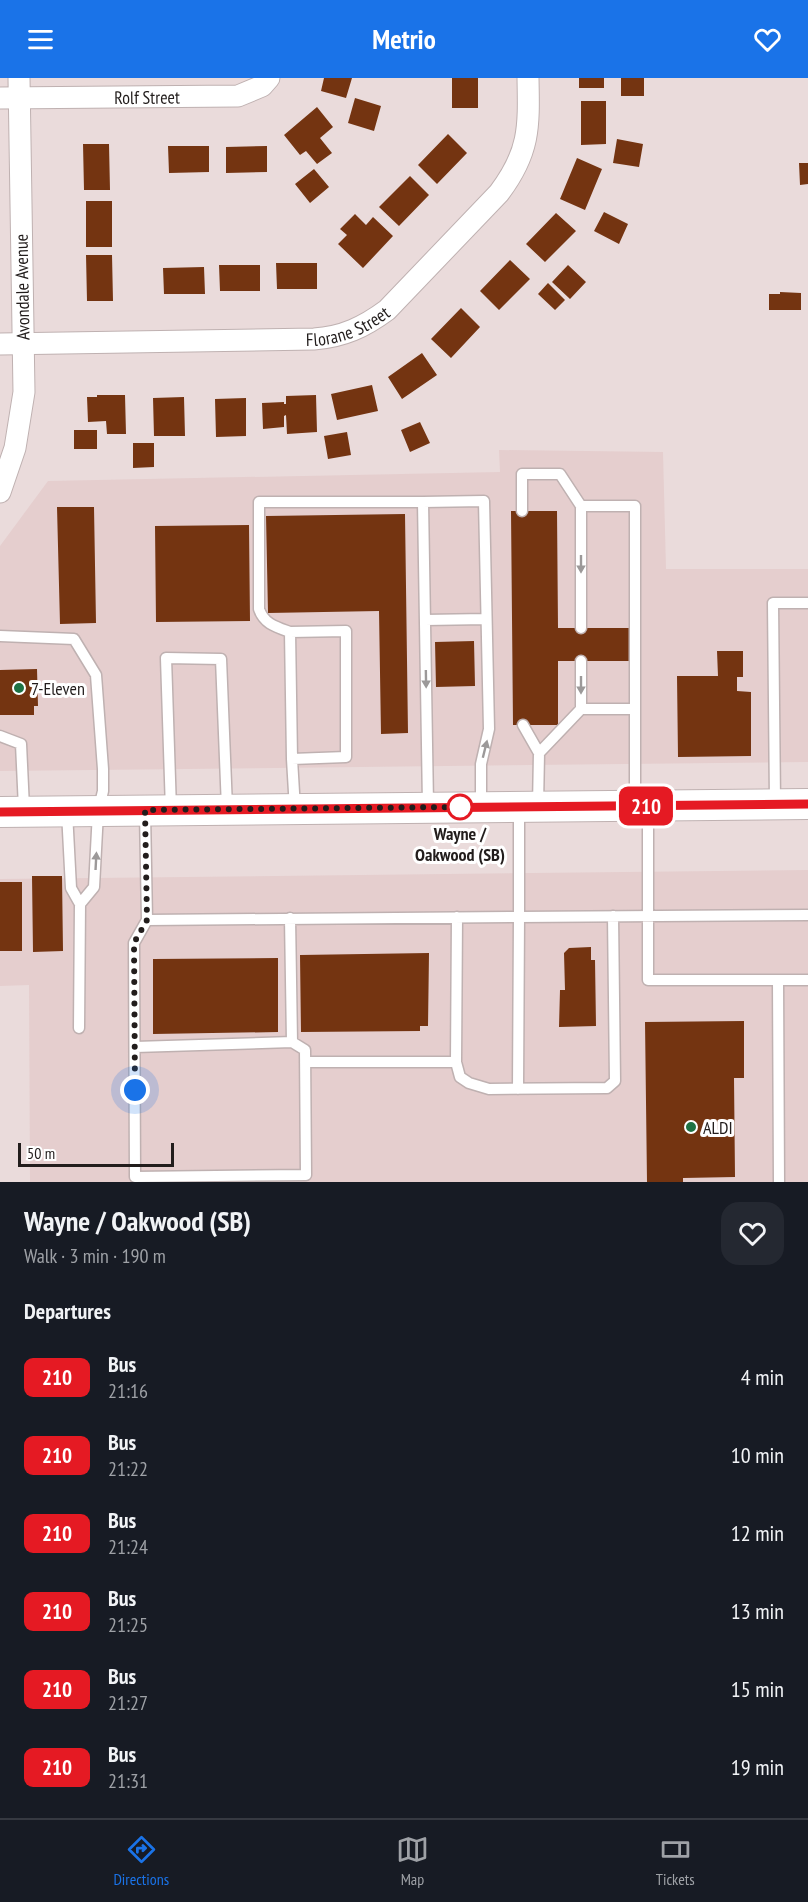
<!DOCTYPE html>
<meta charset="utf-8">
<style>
:root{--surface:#171b24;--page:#242831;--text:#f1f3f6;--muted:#9ea1a6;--line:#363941;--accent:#1a73e8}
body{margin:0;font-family:"PT Sans Narrow",sans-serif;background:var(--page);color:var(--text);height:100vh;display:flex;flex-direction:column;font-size:22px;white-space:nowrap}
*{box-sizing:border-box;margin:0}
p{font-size:20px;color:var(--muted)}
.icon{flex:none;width:33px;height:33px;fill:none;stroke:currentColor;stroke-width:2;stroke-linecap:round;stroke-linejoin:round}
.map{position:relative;height:1104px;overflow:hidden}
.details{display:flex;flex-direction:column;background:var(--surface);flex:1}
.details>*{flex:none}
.badge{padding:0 12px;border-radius:9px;font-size:21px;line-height:39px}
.scale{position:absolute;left:18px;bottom:15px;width:156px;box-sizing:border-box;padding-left:6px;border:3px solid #221d1c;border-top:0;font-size:16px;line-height:21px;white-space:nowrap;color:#221d1c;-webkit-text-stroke:4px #fff;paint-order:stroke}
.you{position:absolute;width:30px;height:30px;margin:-15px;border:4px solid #fff;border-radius:50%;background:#1a73e8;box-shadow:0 0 0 9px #1a73e833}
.map>.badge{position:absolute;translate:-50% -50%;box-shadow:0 0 0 3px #fff}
h2{padding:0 24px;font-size:22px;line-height:54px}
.round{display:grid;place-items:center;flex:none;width:63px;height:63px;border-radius:18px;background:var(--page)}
.headline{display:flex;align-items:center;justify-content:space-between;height:102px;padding:0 24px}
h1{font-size:28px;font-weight:700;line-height:45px}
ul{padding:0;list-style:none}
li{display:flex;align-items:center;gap:18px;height:78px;padding:0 24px}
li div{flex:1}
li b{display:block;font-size:22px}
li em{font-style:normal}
li .badge{min-width:66px;font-weight:700;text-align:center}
header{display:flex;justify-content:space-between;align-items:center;height:78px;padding:0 24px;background:var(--accent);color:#fff;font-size:27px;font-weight:700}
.tabs{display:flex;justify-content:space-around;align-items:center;height:84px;border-top:2px solid var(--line);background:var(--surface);font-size:16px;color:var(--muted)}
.tabs a{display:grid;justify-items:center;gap:3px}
.tabs .on{color:var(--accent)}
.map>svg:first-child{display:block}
.built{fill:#e5cece}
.building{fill:#743411}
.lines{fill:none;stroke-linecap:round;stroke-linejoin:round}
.service-casing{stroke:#bfb1b1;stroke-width:13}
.minor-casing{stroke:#bfb1b1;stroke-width:23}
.secondary-casing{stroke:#bfb1b1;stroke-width:32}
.service{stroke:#fff;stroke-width:10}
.minor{stroke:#fff;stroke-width:21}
.secondary{stroke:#fff;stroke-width:30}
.oneway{fill:#9c9999}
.line-casing{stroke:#fff;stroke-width:14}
.line{stroke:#e51a23;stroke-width:9}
.walk{stroke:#221d1c;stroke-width:6;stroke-dasharray:0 10.8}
.poi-dot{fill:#1e7244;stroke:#fff;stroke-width:2}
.stop-dot{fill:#fff;stroke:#e51a23;stroke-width:3}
.labels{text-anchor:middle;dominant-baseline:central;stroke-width:6;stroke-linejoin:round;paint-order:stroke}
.street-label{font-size:18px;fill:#221d1c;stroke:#fff}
.poi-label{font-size:18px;fill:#221d1c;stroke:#fff;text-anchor:start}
.stop-label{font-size:18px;font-weight:bold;fill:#221d1c;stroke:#fff}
</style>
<header><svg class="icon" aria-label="menu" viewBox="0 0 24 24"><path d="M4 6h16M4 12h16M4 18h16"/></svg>Metrio<svg class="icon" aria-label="heart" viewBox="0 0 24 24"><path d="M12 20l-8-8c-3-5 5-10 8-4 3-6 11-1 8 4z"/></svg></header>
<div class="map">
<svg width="808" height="1104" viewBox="0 0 808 1104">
<rect width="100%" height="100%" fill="#eadbdb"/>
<path class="built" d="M499 372 663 374 666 491H808V684L0 693V468L48 403 500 394Z
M808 792V1104H30L29 907 0 908V801Z"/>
<path class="building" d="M324 0H352L346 20 321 13Z
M452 0H478V30H452Z
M579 0H604V10H579Z
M621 0H644V18H621Z
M355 20 381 28 374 53 348 45Z
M581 23H606V66L581 67Z
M317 29 333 49 320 60 332 75 317 86 306 73 300 77 284 57Z
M448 56 467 75 437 106 418 87Z
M617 61 643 66 639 89 613 85Z
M83 66H109L110 112H84Z
M168 68H209V94L169 95Z
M267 68V94L226 95V69Z
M577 80 602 91 585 132 560 121Z
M799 85H808V106L800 107Z
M314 91 329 109 310 125 295 106Z
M410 98 429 117 399 148 379 129Z
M86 123H112V169H86Z
M604 134 628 146 619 166 594 153Z
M556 135 576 153 545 184 526 166Z
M355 136 366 147 373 139 393 158 363 190 338 166 347 157 340 151Z
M86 177H112L113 223H87Z
M510 182 530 201 499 232 480 213Z
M276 185H317V211H277Z
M219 187H260V213H220Z
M568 187 586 204 570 221 552 204Z
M204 189 205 216H164L163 190Z
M548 205 565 222 555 232 538 216Z
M780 214 801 215V232H769V216H780Z
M461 230 480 249 451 280 431 261Z
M422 275 437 297 402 321 388 299Z
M372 307 378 333 337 342 331 316Z
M97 317H125L126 356H107L106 343 88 344 87 319H97Z
M316 317 317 354 287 356 286 337 284 338V349L263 351 262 325 284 324V326H286V318Z
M184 319 185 358H154L153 320Z
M246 320V358L216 359 215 321Z
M420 344 430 365 410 374 401 352Z
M74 352H97V371H74Z
M347 354 351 377 328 381 324 358Z
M133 365H154V389L133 390Z
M57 429H94L96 545 60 546Z
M511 433H557L558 550H630V583H558V647H513Z
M405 436 408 655 381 656 379 533 268 535 266 438Z
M249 447 250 543 156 544 155 448Z
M474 563 475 608 436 609 435 564Z
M717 573H743V599H737V613L751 614V678L678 679 677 598H718Z
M37 591 38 628H34V637H0V592Z
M32 798H62L63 873 33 874Z
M0 804H22V873H0Z
M591 869V882H595L596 948 559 949 560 912H565L564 875 569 870Z
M429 875 428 948H420V953L301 954 300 877Z
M278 880V954L153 956V881Z
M744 943V1000H734L735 1099 683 1100V1104H647L645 944Z"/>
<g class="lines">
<defs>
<path id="service" d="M423 424 484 423 489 651 481 686V729
M581 428H635V631
M522 433V396H560L581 428V550
M425 542 486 541
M290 554C276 549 264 546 259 531V424H423L428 727
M0 558 74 561 96 597 103 691V713L98 734 94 809 80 826
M581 583V631
M523 647 539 675 538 728
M0 658 21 666 24 730
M539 675 581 631H635V726
M292 681 346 679V553L290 554 292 681 295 731
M775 724 773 525H808
M648 728V902H778L779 1104
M171 732 166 580 221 581 227 730
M67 734 71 810 80 826 79 950
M145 734 147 842 519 839V731
M457 839 456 984 460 999 469 1005 489 1011 607 1010 615 1003 613 838
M147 842 134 865 135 1099 306 1097 305 972 292 964 290 840
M778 902H808
M135 969 292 964
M305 984H456
M518 1011 519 839 808 837"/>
<g id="minor">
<path id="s1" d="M0 20 238 18 262 8 269 0"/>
<path id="s2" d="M0 266 314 261C343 259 364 249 387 232L499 115C530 74 529 49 528 0"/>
<path d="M0 414 15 370 24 314 19 0"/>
</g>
<path id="secondary" d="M0 734 808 726"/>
</defs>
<use href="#service" class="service-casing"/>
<use href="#minor" class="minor-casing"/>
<use href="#secondary" class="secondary-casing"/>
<use href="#service" class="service"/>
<use href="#minor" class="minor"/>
<use href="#secondary" class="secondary"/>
</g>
<defs><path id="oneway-solid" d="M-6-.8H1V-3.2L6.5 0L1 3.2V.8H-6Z" transform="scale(1.5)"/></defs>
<g class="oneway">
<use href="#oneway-solid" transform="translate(581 486) rotate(90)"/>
<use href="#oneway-solid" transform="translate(426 601) rotate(89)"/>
<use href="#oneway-solid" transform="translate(581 607) rotate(90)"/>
<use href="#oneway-solid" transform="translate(485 671) rotate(-76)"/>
<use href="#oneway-solid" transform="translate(96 783) rotate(-87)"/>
</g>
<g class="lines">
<defs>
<path id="line" d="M0 734 808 726"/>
</defs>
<use href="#line" class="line-casing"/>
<use href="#line" class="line"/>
<path class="walk" d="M135 1012 134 865 147 842 145 732 460 729"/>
</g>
<g class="poi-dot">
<circle cx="19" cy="610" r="6"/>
<circle cx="691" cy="1049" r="6"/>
</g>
<circle class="stop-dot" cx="460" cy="729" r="12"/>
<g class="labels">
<g class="street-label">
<text stroke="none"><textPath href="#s1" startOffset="147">Rolf Street</textPath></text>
<text transform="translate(22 209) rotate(-91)">Avondale Avenue</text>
<text stroke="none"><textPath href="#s2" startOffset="350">Florane Street</textPath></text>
</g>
<g class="poi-label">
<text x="31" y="610">7-Eleven</text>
<text x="703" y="1049">ALDI</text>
</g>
<g class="stop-label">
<text x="460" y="755">Wayne /<tspan x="460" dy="21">Oakwood (SB)</tspan></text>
</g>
</g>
</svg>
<div class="scale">50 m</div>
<div class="you" style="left:135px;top:1012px"></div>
<b class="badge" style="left:646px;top:728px;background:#e51a23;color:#fff">210</b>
</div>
<section class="details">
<div class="headline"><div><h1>Wayne / Oakwood (SB)</h1><p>Walk · 3 min · 190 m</p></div><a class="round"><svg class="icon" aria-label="heart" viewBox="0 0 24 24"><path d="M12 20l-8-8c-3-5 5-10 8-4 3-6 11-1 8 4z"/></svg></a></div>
<h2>Departures</h2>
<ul>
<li><span class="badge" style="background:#e51a23;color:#fff">210</span><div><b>Bus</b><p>21:16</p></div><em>4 min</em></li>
<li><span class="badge" style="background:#e51a23;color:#fff">210</span><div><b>Bus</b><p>21:22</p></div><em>10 min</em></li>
<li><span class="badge" style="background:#e51a23;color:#fff">210</span><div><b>Bus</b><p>21:24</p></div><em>12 min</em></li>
<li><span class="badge" style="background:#e51a23;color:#fff">210</span><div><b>Bus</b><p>21:25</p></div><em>13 min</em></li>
<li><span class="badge" style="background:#e51a23;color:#fff">210</span><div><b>Bus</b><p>21:27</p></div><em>15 min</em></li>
<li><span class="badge" style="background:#e51a23;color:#fff">210</span><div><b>Bus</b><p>21:31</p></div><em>19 min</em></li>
</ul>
</section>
<nav class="tabs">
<a class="on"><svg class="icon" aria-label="directions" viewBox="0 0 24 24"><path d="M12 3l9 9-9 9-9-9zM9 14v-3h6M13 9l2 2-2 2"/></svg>Directions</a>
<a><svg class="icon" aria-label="map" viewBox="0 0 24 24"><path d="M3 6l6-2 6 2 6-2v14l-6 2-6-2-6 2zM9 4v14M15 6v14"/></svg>Map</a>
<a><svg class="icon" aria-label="tickets" viewBox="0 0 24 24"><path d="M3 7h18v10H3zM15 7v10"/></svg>Tickets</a>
</nav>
